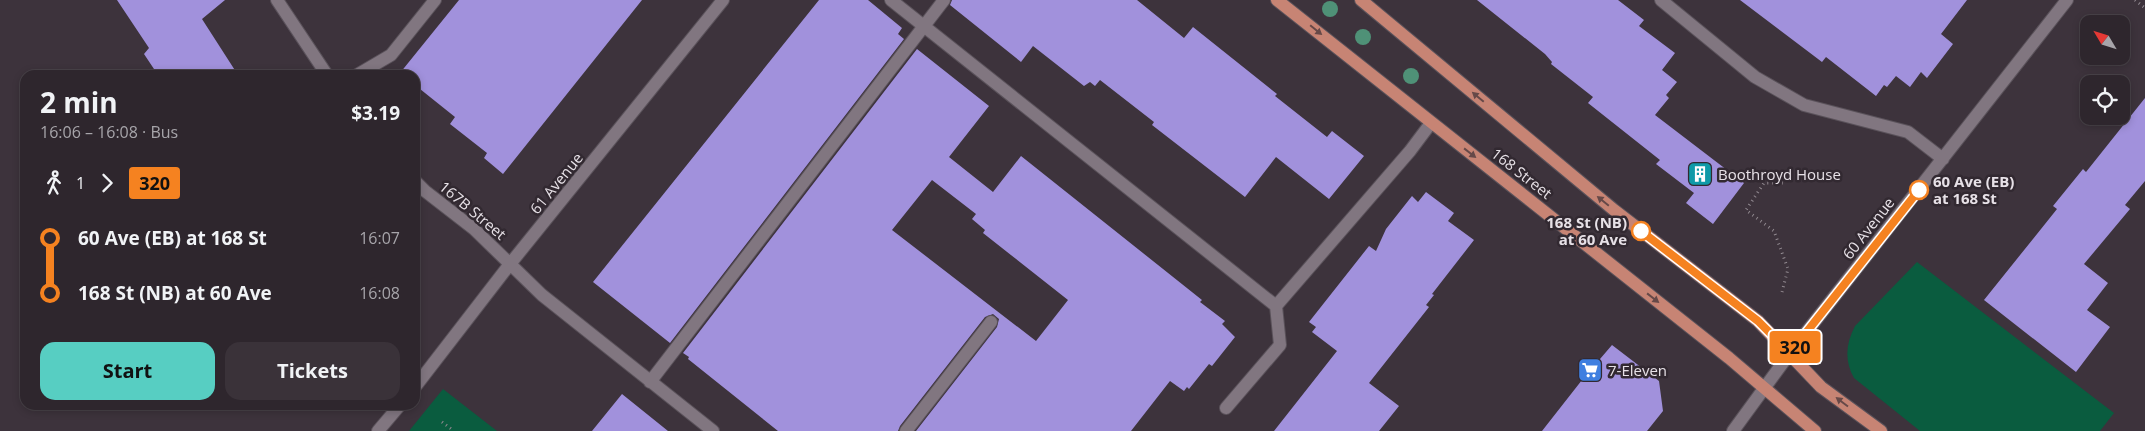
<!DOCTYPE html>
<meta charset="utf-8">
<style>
:root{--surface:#2e262d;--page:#3a3239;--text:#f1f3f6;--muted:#a7a5aa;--line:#494349;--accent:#57cec2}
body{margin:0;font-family:"Open Sans",sans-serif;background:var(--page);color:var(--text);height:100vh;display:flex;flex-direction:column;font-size:19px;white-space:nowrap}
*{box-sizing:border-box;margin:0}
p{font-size:16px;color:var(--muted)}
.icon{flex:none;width:28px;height:28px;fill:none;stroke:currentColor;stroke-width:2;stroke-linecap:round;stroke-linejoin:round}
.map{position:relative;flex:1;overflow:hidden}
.panel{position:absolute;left:20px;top:70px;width:400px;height:340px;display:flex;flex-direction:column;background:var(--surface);border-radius:15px;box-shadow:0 2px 8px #0003,0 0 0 1px var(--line)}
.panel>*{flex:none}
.badge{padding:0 10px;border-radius:4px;font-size:18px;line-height:32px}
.needle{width:32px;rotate:308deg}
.tools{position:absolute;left:2080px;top:15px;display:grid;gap:10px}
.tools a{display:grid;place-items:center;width:50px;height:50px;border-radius:10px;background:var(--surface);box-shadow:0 2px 8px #0003,0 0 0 1px var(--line);font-size:25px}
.map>.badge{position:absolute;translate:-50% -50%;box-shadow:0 0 0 2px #fff}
.legs{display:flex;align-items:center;gap:8px;height:55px;padding:0 20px;font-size:16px}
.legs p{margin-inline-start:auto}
.summary{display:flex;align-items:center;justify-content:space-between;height:85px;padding:0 20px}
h1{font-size:28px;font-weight:700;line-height:38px}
.button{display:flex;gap:10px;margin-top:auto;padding:10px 20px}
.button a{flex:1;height:58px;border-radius:15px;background:var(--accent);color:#111;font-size:20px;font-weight:700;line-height:58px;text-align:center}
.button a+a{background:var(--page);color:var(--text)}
ul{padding:0 20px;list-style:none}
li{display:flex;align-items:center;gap:18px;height:55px;font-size:19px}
li i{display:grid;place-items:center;width:8px;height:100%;margin:0 6px;background:currentColor}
li i::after{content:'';width:12px;height:12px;margin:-6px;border:4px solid;border-radius:50%;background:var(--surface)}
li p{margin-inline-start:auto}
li:first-child i{background:linear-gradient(#0000 50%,currentColor 0)}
li:last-child i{background:linear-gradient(currentColor 50%,#0000 0)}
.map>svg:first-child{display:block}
.green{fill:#0a5c3f}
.building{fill:#a191dc;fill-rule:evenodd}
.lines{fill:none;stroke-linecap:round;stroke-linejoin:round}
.minor-casing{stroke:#5a525a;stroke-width:14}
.major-casing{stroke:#5a525a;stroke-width:14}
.path{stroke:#928a91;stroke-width:3;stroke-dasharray:1 4;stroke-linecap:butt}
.minor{stroke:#817680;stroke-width:12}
.major{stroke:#c78474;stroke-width:12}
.tree{fill:#4f9177}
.oneway{fill:#664948}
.line-1-casing{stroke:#fff;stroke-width:11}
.line-1{stroke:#f58220;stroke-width:8}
.stop-1-dot{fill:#fff;stroke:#f58220;stroke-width:2.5}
.labels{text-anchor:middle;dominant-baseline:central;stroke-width:5;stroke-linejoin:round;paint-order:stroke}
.street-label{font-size:15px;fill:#e7e1e7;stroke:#322931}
.poi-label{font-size:15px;fill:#e7e1e7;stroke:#322931;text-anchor:start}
.stop-label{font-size:15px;font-weight:bold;fill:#e7e1e7;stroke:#322931;text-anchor:start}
</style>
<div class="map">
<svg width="2145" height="431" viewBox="0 0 2145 431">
<rect width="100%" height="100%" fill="#3d333c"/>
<path class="green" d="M1917 262 2114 413 2100 431H1920L1854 378C1844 360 1846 343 1855 326Z
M443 389 497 431H409Z"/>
<path class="building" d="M117 0H225L202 19 238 75H158L144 54 149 48Z
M459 0H642L503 174 484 158 487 153 450 124 455 117 415 85V75H403L400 73Z
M819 0H868L902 28 898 34 904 39 670 343 593 282Z
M952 0H1137L1184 38 1193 27 1277 94 1275 96 1327 137 1332 131 1364 156 1329 199 1276 157 1245 197 1152 125 1154 122 1100 80 1095 86 1090 82 1084 86 1033 46 1021 62 950 5Z
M1477 0H1618L1644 20 1639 26 1675 53 1662 70 1677 82 1666 95 1669 98 1655 115 1744 183 1713 224 1686 203 1694 193 1656 164 1660 160 1588 103 1593 97 1551 64 1552 62 1545 54Z
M1740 0H1967L1941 34 1953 44 1927 78 1921 72 1910 87 1896 76 1887 87 1884 85 1876 96 1826 57 1822 62Z
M917 49 989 106 949 157 993 192 1021 156 1202 300 1200 302 1225 321 1222 324 1235 337 1212 366 1209 364 1189 389 1187 387 1184 391 1170 381 1131 431H916L997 327 999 319 993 314 985 317 900 426 898 431H778L688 359 689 357 683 353ZM932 180 976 214 972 219 985 230 983 233 1068 300 1036 341 892 230Z
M2145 98V181L2125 205 2130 209 2084 264 2108 283 2087 310 2110 327 2076 372 1984 300 2057 209 2053 206 2083 169 2086 172Z
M1426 192 1454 213 1448 221 1474 240 1432 294 1434 295 1426 305 1429 307 1369 383 1399 406 1379 431H1274L1337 351 1312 332 1316 327 1309 322 1369 246 1376 251 1386 229 1412 196 1418 202Z
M1612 345 1659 381 1663 411 1647 431H1542L1582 380Z
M622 394 668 431H592Z"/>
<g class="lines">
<defs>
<path id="minor" d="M277 0 327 75
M891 0 1276 306 1280 345 1226 408
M1661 0 1755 77 1804 105 1908 132 1943 159
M357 75 391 55 435 0
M415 181 425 191 474 229 542 295 713 431
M1276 306 1410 151 1431 123
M650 382 944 0
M415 387 510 264 723 0
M378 431 400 405
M906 431 991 322
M1733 431 1790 353 2067 0"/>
<path id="major" d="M1277 0 1729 358 1815 431
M1361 0 1614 210 1758 321 1821 387 1881 431"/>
</defs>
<use href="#minor" class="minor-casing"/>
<use href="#major" class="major-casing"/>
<path class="path" d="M2135 0 2145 8
M1782 292 1788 269 1774 231 1746 210 1764 183H1783
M442 422 454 431"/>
<use href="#minor" class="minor"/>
<use href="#major" class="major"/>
</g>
<g class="tree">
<circle cx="1330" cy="9" r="8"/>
<circle cx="1363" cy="37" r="8"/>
<circle cx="1411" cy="76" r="8"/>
</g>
<defs><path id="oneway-solid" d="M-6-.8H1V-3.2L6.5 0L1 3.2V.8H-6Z" transform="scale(1.25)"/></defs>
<g class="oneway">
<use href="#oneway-solid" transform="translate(1316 30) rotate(39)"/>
<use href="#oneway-solid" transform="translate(1478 97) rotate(-140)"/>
<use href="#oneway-solid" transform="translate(1470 153) rotate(38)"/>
<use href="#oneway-solid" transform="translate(1603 201) rotate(-141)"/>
<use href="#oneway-solid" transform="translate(1653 298) rotate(38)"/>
<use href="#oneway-solid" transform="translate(1842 402) rotate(-143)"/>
</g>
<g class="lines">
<defs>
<path id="line-1" d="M1641 231 1758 321 1790 353 1919 190"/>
</defs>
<use href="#line-1" class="line-1-casing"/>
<use href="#line-1" class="line-1"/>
</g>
<defs>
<symbol id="building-square" viewBox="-11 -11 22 22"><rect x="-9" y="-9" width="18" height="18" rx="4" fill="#0f9aa8" stroke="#322931"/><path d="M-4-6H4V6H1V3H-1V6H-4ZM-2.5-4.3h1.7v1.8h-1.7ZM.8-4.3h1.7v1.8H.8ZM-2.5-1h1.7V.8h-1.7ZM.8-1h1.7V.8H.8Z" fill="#fff"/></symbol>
<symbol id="supermarket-square" viewBox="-11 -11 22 22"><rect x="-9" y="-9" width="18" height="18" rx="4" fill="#3f7fe0" stroke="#322931"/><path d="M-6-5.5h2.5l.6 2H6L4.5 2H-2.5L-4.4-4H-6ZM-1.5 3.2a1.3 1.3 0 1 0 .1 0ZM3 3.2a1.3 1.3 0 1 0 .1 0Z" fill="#fff"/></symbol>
</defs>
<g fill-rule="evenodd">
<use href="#building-square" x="1686" y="160" width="28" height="28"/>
<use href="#supermarket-square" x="1576" y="356" width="28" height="28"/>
</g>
<g class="stop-1-dot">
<circle cx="1919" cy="190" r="9"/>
<circle cx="1641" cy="231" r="9"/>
</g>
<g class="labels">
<g class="street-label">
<text transform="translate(1522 173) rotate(38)">168 Street</text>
<text transform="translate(556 183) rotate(-51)">61 Avenue</text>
<text transform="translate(473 210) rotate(40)">167B Street</text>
<text transform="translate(1868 228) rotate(-52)">60 Avenue</text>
</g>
<g class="poi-label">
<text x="1718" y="174">Boothroyd House</text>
<text x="1608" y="370">7-Eleven</text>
</g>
<g class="stop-label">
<text x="1933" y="181">60 Ave (EB)<tspan x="1933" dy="17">at 168 St</tspan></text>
<text x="1627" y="222" text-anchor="end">168 St (NB)<tspan x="1627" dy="17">at 60 Ave</tspan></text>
</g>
</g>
</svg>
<div class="tools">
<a><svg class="needle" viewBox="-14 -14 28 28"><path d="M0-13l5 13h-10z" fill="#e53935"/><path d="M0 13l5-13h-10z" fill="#a7a5aa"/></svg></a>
<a><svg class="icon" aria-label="locate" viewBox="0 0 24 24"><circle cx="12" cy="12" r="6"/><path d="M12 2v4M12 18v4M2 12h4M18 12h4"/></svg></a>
</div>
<b class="badge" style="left:1795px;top:347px;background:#f58220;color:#111">320</b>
<section class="panel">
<div class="summary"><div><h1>2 min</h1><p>16:06 – 16:08 · Bus</p></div><b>$3.19</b></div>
<div class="legs"><svg class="icon" aria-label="walk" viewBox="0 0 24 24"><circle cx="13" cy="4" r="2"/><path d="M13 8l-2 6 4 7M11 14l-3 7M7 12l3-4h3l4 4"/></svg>1<svg class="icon" aria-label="forward" viewBox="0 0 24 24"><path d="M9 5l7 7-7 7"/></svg><b class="badge" style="background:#f58220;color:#111">320</b></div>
<ul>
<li><i style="color:#f58220"></i><b>60 Ave (EB) at 168 St</b><p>16:07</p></li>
<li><i style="color:#f58220"></i><b>168 St (NB) at 60 Ave</b><p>16:08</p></li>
</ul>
<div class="button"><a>Start</a><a>Tickets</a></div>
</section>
</div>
